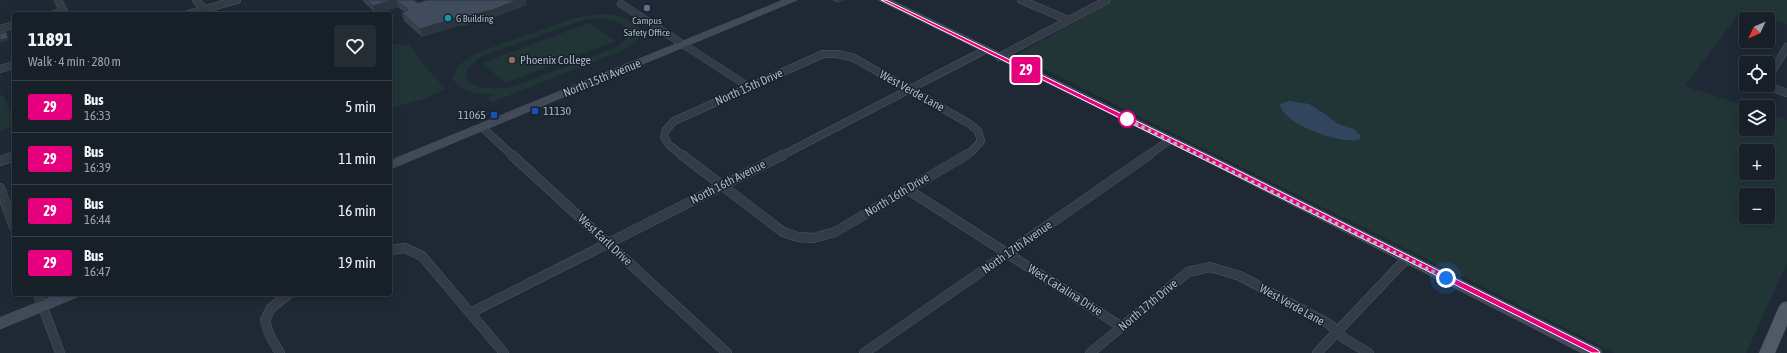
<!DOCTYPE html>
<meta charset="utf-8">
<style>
:root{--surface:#171f28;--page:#242c34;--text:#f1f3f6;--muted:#9ea2a8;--line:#363d45}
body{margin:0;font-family:"Asap Condensed",sans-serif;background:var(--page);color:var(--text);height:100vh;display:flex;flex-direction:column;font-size:15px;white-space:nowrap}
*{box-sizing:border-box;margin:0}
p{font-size:13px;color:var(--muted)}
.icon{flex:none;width:22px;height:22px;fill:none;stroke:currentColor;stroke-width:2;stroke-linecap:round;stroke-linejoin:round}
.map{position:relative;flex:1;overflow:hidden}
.side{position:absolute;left:12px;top:12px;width:380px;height:284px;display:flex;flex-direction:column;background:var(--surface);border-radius:4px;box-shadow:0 2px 10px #0003,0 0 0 1px var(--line)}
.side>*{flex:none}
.badge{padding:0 8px;border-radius:3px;font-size:14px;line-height:26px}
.needle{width:26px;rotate:226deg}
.fabs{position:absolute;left:1739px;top:12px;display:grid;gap:8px}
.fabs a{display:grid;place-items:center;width:36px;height:36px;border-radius:4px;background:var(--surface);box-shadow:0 2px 10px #0003,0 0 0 1px var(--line);font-size:20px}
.you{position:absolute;width:20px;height:20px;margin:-10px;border:3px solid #fff;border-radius:50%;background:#1a73e8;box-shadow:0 0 0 6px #1a73e833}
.map>.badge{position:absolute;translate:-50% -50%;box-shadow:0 0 0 2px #fff}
.round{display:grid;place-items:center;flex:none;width:42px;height:42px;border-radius:4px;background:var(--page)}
.head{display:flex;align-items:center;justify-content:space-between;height:68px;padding:0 16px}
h1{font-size:19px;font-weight:700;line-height:30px}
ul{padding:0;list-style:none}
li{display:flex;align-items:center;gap:12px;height:52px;padding:0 16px;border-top:1px solid var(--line)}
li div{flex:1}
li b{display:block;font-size:15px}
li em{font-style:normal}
li .badge{min-width:44px;font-weight:700;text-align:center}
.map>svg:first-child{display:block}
.green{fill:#213537;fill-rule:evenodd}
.water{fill:#32455e}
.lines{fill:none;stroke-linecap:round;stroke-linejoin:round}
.street-far1-casing{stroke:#4d5662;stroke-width:8}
.street-casing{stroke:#4d5662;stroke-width:10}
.secondary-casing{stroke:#4d5662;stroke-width:1}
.primary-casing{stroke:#3c4450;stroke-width:1}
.street-far1{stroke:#323b46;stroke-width:7}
.street{stroke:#323b46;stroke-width:9}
.secondary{fill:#404a59;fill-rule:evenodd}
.primary{fill:#505a67;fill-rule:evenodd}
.wall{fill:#37414e}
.shaded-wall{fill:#2d3540}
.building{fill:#404c5b;stroke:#2d3540}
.line{fill:#e6007e;stroke:#fff}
.walk{stroke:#acb6c4;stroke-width:4;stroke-dasharray:0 7.2}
.service-dot{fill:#5c6f8a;stroke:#18202b;stroke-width:1.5}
.culture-dot{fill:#0f9aa8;stroke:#18202b;stroke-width:1.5}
.education-dot{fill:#8d6e63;stroke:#18202b;stroke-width:1.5}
.transit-dot{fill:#1a4fb4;stroke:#18202b;stroke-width:1.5}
.stop-dot{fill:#fff;stroke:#e6007e;stroke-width:2}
.labels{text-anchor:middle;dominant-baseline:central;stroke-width:3;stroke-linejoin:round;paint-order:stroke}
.far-poi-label{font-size:10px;fill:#acb6c4;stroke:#18202b;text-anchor:start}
.poi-label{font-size:12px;fill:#acb6c4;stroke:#18202b;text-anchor:start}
.street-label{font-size:12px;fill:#acb6c4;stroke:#18202b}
</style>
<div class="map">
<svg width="1787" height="353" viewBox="0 0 1787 353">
<rect width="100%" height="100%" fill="#1f2936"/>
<path class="green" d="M1115 0H1787V24L1741 11 1685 86 1748 107H1746V129H1768V114L1787 120V263L1746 353H1615L1016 55ZM1746 151H1768V173H1746ZM1746 195H1768V217H1746Z
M602 14C624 15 660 28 626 49L492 102 487 98 496 94C481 95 462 94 453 79L457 67 474 54 574 18ZM587 19C601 19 615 18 626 27L627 38 617 47 515 86C499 89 473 93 465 75L469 67 482 56Z
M589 23 615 41 506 83 482 63Z
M390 44 409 45 419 57 424 66 446 89 423 99 390 108Z
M3 95 14 119V126L0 131V96Z"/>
<path class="water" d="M1289 101 1309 104 1325 114 1338 124 1354 129 1360 135V139C1344 146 1281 124 1280 104Z"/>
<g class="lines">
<defs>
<path id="street-far1" d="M58 0 65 14
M196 0 204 9
M1021 0 1068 20
M621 4 749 87
M54 14 64 11
M188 14 237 0
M0 29 14 25
M999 57 1107 0
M0 69 14 65
M1768 78 1787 47
M1765 85 1787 93
M482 127 513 156
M683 156 669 145 664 137 666 130 674 121 823 54H838L854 58 970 124 978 131 981 141 972 151 964 156
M781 156 985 50
M1147 156 1170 140"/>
<path id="street" d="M512 155 727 353
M682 155 783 232 798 237 813 238 835 232 966 155
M0 161 14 156
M0 188 14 227
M907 189 1122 327
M390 250 405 248 422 256 504 353
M38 294 60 353
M470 313 783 155
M280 353 269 334 265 320 271 308 289 294
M864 353 1149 155
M1090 353 1188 272 1210 267 1240 276 1329 324 1345 339 1369 353
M1317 353 1407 258"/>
<path id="secondary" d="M784 0H797L390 169V161Z
M879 0H891L1218 159 1600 349 1602 353H1582L1210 163Z
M59 294H79L77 297 0 329V318Z"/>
<path id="primary" d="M1787 302V325L1775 353H1759L1779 307 1782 303Z"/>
</defs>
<use href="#street-far1" class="street-far1-casing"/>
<use href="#street" class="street-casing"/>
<use href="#secondary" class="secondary-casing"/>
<use href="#primary" class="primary-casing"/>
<use href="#street-far1" class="street-far1"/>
<use href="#street" class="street"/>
<use href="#secondary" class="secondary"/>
<use href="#primary" class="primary"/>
</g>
<path class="wall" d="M362 0H414L418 3 427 0H526L527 5 497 16 463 26 461 25 422 37 404 21 402 13 404 12 398 7 376 14Z
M832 0H845L838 3Z"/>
<path class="shaded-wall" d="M392 0H396L398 7 376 14 373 6Z
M517 0H526L527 5 497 16 463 26 461 18Z
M840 0H845L838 3V1Z
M459 17 461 25 422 37 420 29Z
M6 32 8 34 9 40 0 43V40Z"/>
<path class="building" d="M367 0H392L373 6Z
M396 0H414L418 3 427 0H517L495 9 461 18 459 17 420 29 402 13 408 10Z
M14 26V35L10 27Z
M6 32 8 38 0 40V34Z"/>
<path class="line" d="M881 0H886L1217 160 1598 350 1600 353H1592L1211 163Z"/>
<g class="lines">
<path class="walk" d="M1127 119 1122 117 1446 278"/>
</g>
<circle class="service-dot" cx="647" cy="8" r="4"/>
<circle class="culture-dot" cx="448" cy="18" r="4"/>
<circle class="education-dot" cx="512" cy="60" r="4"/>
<g class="transit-dot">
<rect x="531" y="107" width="8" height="8" rx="2"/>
<rect x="490" y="111" width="8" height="8" rx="2"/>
</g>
<circle class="stop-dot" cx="1127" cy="119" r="8"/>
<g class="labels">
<g class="far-poi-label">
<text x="456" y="18">G Building</text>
<text x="647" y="20" text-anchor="middle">Campus<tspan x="647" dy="12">Safety Office</tspan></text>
</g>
<g class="poi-label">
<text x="520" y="60">Phoenix College</text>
<text x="543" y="111">11130</text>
<text x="486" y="115" text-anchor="end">11065</text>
</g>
<g class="street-label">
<text transform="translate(602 78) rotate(-22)">North 15th Avenue</text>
<text transform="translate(749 87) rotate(-24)">North 15th Drive</text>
<text transform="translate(912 91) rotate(29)">West Verde Lane</text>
<text transform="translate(728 182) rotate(-27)">North 16th Avenue</text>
<text transform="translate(897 195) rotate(-31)">North 16th Drive</text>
<text transform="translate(605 240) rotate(43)">West Earll Drive</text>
<text transform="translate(1017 247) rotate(-35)">North 17th Avenue</text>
<text transform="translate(1065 290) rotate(32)">West Catalina Drive</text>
<text transform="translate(1148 305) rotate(-40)">North 17th Drive</text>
<text transform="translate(1292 305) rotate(29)">West Verde Lane</text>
</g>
</g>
</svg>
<div class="fabs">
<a><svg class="needle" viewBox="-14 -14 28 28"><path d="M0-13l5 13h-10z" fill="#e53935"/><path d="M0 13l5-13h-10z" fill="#9ea2a8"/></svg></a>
<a><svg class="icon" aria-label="locate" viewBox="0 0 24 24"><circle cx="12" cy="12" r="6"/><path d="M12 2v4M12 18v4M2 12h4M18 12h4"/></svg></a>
<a><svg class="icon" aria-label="layers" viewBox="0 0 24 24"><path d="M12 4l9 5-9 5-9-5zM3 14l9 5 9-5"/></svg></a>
<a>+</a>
<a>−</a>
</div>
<div class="you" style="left:1446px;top:278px"></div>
<b class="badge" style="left:1026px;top:70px;background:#e6007e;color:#fff">29</b>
<section class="side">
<div class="head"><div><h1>11891</h1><p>Walk · 4 min · 280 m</p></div><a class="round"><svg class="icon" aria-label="heart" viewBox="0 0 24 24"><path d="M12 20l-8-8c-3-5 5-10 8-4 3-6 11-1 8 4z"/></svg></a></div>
<ul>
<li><span class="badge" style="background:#e6007e;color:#fff">29</span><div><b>Bus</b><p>16:33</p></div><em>5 min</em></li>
<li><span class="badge" style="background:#e6007e;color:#fff">29</span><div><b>Bus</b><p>16:39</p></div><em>11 min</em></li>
<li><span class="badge" style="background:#e6007e;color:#fff">29</span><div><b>Bus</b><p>16:44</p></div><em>16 min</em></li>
<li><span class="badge" style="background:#e6007e;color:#fff">29</span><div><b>Bus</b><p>16:47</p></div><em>19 min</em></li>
</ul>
</section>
</div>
